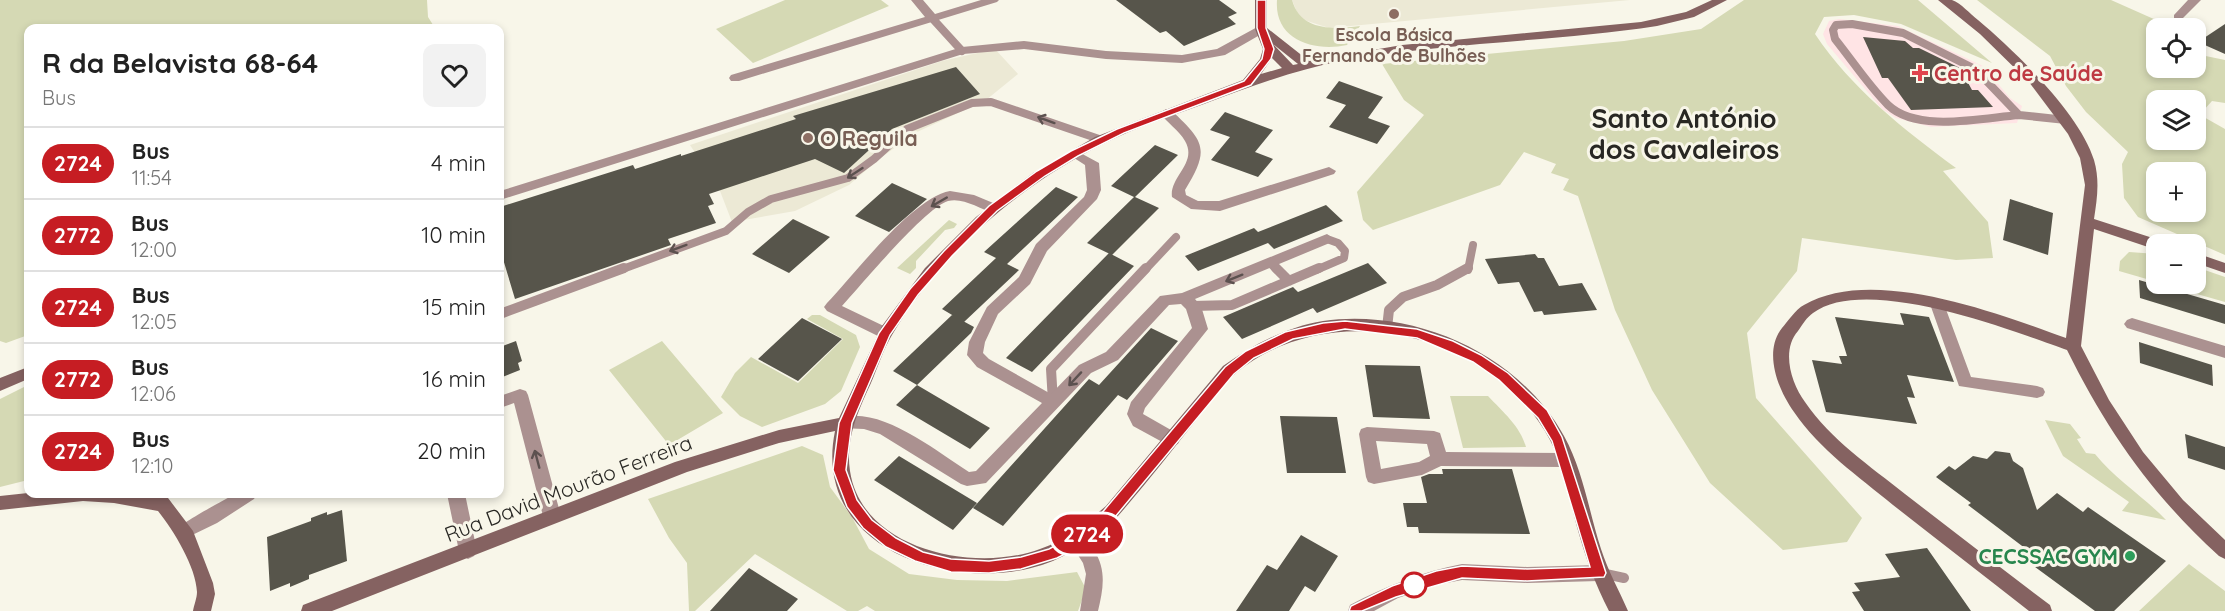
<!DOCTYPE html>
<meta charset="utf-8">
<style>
:root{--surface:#fff;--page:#f2f2f2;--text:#222;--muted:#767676;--line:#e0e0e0}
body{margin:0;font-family:Quicksand,sans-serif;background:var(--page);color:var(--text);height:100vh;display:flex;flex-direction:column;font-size:22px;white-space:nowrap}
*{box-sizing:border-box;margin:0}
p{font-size:20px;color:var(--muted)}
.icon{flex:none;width:33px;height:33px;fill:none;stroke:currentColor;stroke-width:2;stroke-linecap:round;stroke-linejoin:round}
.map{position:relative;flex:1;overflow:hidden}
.sheet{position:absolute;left:24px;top:24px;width:480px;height:474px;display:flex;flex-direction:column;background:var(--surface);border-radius:12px;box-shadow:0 3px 9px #0003}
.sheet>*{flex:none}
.badge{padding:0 12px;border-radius:20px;font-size:21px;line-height:39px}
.buttons{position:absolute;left:2146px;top:18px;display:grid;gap:12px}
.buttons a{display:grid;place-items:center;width:60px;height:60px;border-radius:12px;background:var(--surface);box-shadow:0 3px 9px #0003;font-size:30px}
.map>.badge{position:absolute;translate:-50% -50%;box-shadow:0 0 0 3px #fff}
.round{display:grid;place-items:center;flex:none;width:63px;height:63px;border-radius:12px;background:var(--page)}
.headline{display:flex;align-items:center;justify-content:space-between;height:102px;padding:0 18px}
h1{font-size:28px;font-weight:700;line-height:45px}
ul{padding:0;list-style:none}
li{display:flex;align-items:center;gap:18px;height:72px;padding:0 18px;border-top:2px solid var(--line)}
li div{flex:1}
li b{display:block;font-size:22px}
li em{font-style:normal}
li .badge{min-width:66px;font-weight:700;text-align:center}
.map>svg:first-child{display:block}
.built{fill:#ece9d5}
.medical{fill:#ffe4e5}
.green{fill:#d5d9b4;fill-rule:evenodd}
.building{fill:#57554b}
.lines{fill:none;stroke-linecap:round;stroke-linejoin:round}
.lane-far1{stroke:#ab9190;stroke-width:8}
.lane{stroke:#ab9190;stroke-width:10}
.street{fill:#ab9190;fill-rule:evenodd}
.secondary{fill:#856261;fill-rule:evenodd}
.oneway{stroke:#5c514f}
.line{fill:#c61d23;stroke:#fff;stroke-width:1.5}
.education-dot{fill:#8d6e63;stroke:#f8f6e9;stroke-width:2}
.health-dot{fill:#e0444e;stroke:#f8f6e9;stroke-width:2}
.leisure-dot{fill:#2e9e5b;stroke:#f8f6e9;stroke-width:2}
.stop-dot{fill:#fff;stroke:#c61d23;stroke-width:3}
.labels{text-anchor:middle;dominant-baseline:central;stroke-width:6;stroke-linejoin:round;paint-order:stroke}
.far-education-label{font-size:18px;font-weight:bold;fill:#785e54;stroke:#f8f6e9}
.health-label{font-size:21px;font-weight:bold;fill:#be3a42;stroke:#f8f6e9;text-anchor:start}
.education-label{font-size:21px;font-weight:bold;fill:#785e54;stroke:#f8f6e9;text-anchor:start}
.street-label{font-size:21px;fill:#282723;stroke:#f8f6e9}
.leisure-label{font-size:21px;font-weight:bold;fill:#27864d;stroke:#f8f6e9;text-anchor:end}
.district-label{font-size:27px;font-weight:bold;fill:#282723;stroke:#f8f6e9}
</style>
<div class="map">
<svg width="2225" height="611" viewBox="0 0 2225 611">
<rect width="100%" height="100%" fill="#f8f6e9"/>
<path class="built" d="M1292 0H1630L1329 28 1304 20 1299 17Z
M995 49 1018 74 986 100 917 132 879 159 849 185 795 211 732 222 720 191 690 145 942 61Z"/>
<path class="medical" d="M1839 19 1898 26 1983 66 2010 98 2022 106 2017 123 1931 127 1896 118 1882 109 1827 44 1823 34 1829 21Z"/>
<path class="green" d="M0 0H427L428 17 435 28H28V335L6 343 0 341Z
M785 0H881L889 6 753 63 716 29Z
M1277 0H1292C1301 32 1334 29 1360 26L1347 45C1314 52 1274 40 1277 0Z
M1744 0H1918L1992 63 1901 24 1854 15 1824 17 1815 34C1852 89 1903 129 1956 168L1943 171 1988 222 1993 258 1956 260 1802 238 1797 271 1747 333 1756 398 1862 518 1847 542 1783 550 1710 483 1652 390 1615 310 1578 196 1563 190 1569 179 1551 173 1556 164 1524 152 1500 185 1373 230 1363 220 1357 192 1424 115 1404 100 1382 64 1624 41 1701 29Z
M1977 0H2111L2174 28H2157V68H2196V54L2225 60V103L2212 101 2203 111 2202 116 2225 129V255L2138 217 2124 198 2122 164 2128 152 2086 112 2066 86 2050 56ZM2157 100H2196V140H2157ZM2157 172H2196V212H2157Z
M949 220 957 224 954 228 945 230 916 261V268L910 274 897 268Z
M2129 252 2157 254V282L2119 271 2120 261Z
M2196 267 2225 277V302L2162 284H2196Z
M812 315H820L856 335 860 347 841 391 825 404 762 427 740 416 721 397 735 373 751 357 798 383 843 339 807 319Z
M662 341 723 413 669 445 609 370Z
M28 385V480L0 487V399Z
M1450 396H1488C1503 412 1520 426 1526 447L1463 448Z
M2045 420 2070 424 2081 438 2077 439 2086 453 2095 454C2116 480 2143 496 2166 520L2122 511 2129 502 2063 456Z
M802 446 823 455 830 487 852 517 869 549 909 574 957 580 1007 581 1077 572 1086 589 1078 611H875L867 606 858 611H847L755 554 695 611H689L687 563 669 538 648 499Z
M2189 564 2225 591V611H2139Z"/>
<path class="building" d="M1116 0H1219L1237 13 1228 17 1236 24 1184 46 1166 31 1160 33Z
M2225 24V54L2198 42Z
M1863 37 1905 41 1913 48H1919L1960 68 1972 90H1978L1993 107 1911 110 1888 78H1882Z
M956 67 980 94 892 129 844 173 815 159 709 194 714 204 708 206 716 223 668 239 671 245 515 299 500 249V207L633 165 635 169 681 154V156L796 119 793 116Z
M1339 81 1383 97 1368 118 1390 126 1377 144 1329 127 1346 105 1326 98Z
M1225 112 1273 130 1255 152 1273 159 1258 177 1211 160 1230 137 1210 130Z
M1155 145 1178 155 1135 197 1159 208 1112 255 1087 243 1134 197 1111 186Z
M892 183 927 199 889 232 855 216Z
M1056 187 1078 197 1007 264 1019 270 964 322 942 309 996 258 984 252Z
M2010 199 2053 213 2048 255 2003 240Z
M1326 205 1343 221 1274 249 1268 243 1198 271 1185 256 1254 228 1258 232Z
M793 219 830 237 789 273 752 254Z
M1109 253 1134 266 1032 372 1006 358Z
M1535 254 1538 258H1544L1559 286 1582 283 1597 310 1544 315 1542 311 1534 312 1519 282 1498 284 1485 259Z
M1368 263 1387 283 1317 313 1313 308 1242 339 1223 317 1293 287 1298 292Z
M2139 280 2225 305V324L2140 298Z
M1900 313 1929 317 1954 382 1907 375 1915 398 1907 397 1917 424 1826 412 1812 360 1842 364 1839 356H1847L1835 317 1904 325Z
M952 315 974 327 971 333 917 385 893 371Z
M802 318 842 339 798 381 758 359Z
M1151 328 1178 341 1127 400 1118 395 1003 526 973 508 1089 379 1099 385Z
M516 341 522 361 518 363 520 370 500 378V347Z
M2139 342 2212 365 2213 386 2140 363Z
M1365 365 1420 366 1430 419 1373 417Z
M917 385 990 428 970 449 896 405Z
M1280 416 1337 417 1346 473H1287Z
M2185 434 2225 447V470L2188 458Z
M1995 451 2010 453 2013 461 2023 468 2037 510 2057 493 2083 512 2088 507 2166 561 2114 611H2095L2027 561 2034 555 1968 505 1971 503 1936 477 1949 466 1955 470 1973 456 1987 459Z
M899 456 977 503 953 530 874 480Z
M1442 469H1512L1530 534 1419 533 1418 527H1407L1403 503H1427L1421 477 1429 474H1443Z
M342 510 347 561 309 575V579L290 587V583L270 591 267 537 311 521V518L327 512V515Z
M1301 535 1338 556 1315 592 1305 586 1289 611H1236L1267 565 1277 570Z
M1927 548 1971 611H1864L1852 592 1860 591 1854 583 1900 577 1885 554Z
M749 568 798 599 787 611H710Z"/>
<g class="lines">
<path class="lane-far1" d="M932 18 962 51
M1852 24 1903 33 1975 69 2019 115C1982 118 1917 133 1888 105 1868 85 1852 60 1835 39L1833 30 1836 25Z
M2019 115 2066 120
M1270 263 1277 270
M620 270 726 231 748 212 771 199 848 178 874 159 907 129 972 103 991 102 1102 140
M1145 270 1176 237
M1316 270 1344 258 1345 251 1338 243 1327 239
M1468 270 1473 245"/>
<path class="lane" d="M1276 268 1289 281
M1193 306 1232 305 1319 268
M500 314 624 268
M1387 328 1389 310 1403 297 1437 285 1468 268
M1053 402 1051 369 1146 268
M1601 573 1624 578"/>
<path class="street" d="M911 0H923L935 14 981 0H999L997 2 739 81H731L729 78 731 75 925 17Z
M2188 0H2201L2182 19H2174V15Z
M1261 25 1265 26V32L1225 55 1182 63 1106 59 1024 49 963 54 500 200V191L962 47 1024 41 1106 51 1182 55 1217 49Z
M1166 109 1171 110C1205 142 1210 149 1185 190L1186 195 1198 201H1219L1329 167 1336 171 1334 174 1220 211 1191 209 1172 197C1169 177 1198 163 1185 141 1179 130 1167 123 1160 113Z
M1075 150 1099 163 1101 190 1097 199 1047 251 1030 284 998 314 985 342 983 353 989 359 1051 394 1079 365 1106 352 1160 296 1182 293 1322 236 1327 234 1334 239 1332 242 1195 299 1201 306 1208 329 1145 408 1143 414 1178 434 1180 439 1178 444 1172 446 1166 444 1133 426 1127 414 1131 402 1192 328 1186 309 1181 304 1169 305 1118 360 1091 373 986 483 967 486 961 484 880 434 864 429 840 428 838 423 840 418C880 405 936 451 969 472L976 471 1042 403 977 367 967 355 969 342 987 307 1019 277 1036 244 1084 197 1087 190 1085 165 1068 154Z
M950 191 974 195 998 205 1000 208 993 213C980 209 963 197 948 201 925 208 862 284 842 306L890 329 893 333 890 337H880L827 311 824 307 827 303C855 274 912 198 950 191Z
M1937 299 1942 300 1944 304 1971 377 2037 386 2043 388 2045 392 2043 396 2037 398 1959 386 1930 304 1932 300Z
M2132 318 2225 346V358L2127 328 2124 324 2127 320Z
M520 389 526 391 528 395 561 516 558 521 552 523 546 521 543 516 514 403 500 408V396Z
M1367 427 1434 431 1440 433 1446 452 1564 453 1570 455 1572 460 1570 465 1564 467 1441 466 1422 475 1374 484 1368 482 1366 477 1359 434 1361 429ZM1376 441 1427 444 1430 456 1419 462 1381 469Z
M235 494H257L254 499 217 523 184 539 178 536 175 531C179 524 224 500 235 494Z
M447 494H465L477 551 474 556 468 559 462 556 459 551Z
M1078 533C1086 536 1090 543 1094 550 1107 571 1103 589 1098 611H1080L1086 574 1083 563 1069 541 1072 536Z
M1462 564 1527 567 1599 565 1605 567 1608 573 1605 579 1599 581 1527 583 1462 580 1436 585 1398 598 1374 611H1348L1350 605C1386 586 1422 572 1462 564Z"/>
<path class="secondary" d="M1255 0H1267V28L1309 61 1402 45 1641 22 1686 12 1712 0H1727L1694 17 1657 26C1553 42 1446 42 1342 61 1294 70 1250 87 1204 104 1171 116 1137 127 1105 143 1020 185 941 252 892 335 883 350 878 367 871 383 858 411 845 439 850 471 862 551 976 573 1040 549 1066 540 1086 523 1106 506L1223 366C1253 345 1286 327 1323 321 1415 308 1519 354 1564 436 1583 470 1589 512 1601 549 1608 571 1619 590 1628 611H1609C1595 584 1585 556 1577 527 1569 498 1564 467 1550 440 1493 333 1332 294 1236 373 1223 384 1212 401 1201 414 1174 448 1147 483 1118 516 1095 537 1072 555 1042 565 951 594 811 548 835 431L779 443 687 472 332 611H301L303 605 675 462 779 430 839 418 882 326 925 268 976 217 1033 173 1095 137 1243 80 1260 59 1263 49 1255 29ZM1273 44 1298 64 1293 65ZM1272 58 1282 68 1261 74Z
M1938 0C1942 0 1948 0 1952 0 1961 3 1970 14 1978 20 2015 51 2080 114 2094 160 2100 181 2097 199 2094 219L2162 241 2164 244H2157V250L2094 229 2081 346 2109 400 2143 452 2183 500 2225 540V559L2219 556C2152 495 2107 431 2067 350 2011 330 1866 274 1813 313 1807 317 1802 325 1798 331 1781 350 1791 383 1805 402 1831 440 1870 466 1905 494 1953 531 2001 568 2050 605L2052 611H2029C1984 576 1938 540 1893 505 1858 476 1820 450 1794 412 1778 390 1763 352 1782 328 1788 321 1796 309 1804 305 1872 265 1997 313 2066 338L2085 185 2080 158 2068 134 2029 82 1980 34Z
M2196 253 2225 263V273L2196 263Z
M28 367V379L0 391V378Z
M28 493 151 495 152 494H165L193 531 213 583 215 594 211 611H193C194 605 197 598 197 592 196 567 174 531 158 511L114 503 83 501 0 510V496Z"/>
</g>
<defs><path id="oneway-shaft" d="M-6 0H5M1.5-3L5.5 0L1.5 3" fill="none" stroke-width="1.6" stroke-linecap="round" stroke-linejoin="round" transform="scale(1.5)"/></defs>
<g class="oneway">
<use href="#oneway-shaft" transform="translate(1046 120) rotate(-160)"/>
<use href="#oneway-shaft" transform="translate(855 173) rotate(147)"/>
<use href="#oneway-shaft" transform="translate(939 202) rotate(150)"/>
<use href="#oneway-shaft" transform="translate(678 248) rotate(160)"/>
<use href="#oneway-shaft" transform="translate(1234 278) rotate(158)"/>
<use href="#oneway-shaft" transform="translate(1075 379) rotate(133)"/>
<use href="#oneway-shaft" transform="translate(537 459) rotate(-105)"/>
</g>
<path class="line" d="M1257 0H1266V28L1274 49 1271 59 1251 85 1124 133 1078 156 1045 176 997 211 952 256 918 295 890 335 852 423 846 470 857 500 872 520 896 538 923 552 951 559 989 561 1021 557 1049 549 1073 536 1100 515 1225 367 1246 351 1285 332 1323 323 1345 321 1417 329 1453 341 1481 355 1508 373 1547 410 1562 437 1606 573 1604 577 1527 581 1462 578 1396 597 1362 611H1349L1351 606 1392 586 1436 571 1462 566 1527 569 1590 567 1552 441 1538 418 1499 380 1473 362 1417 338 1345 329 1293 339 1254 358 1234 374 1110 523 1083 545 1057 558 1021 569 989 573 951 572 915 561 886 547 863 528 847 507 833 470 839 423 879 333 910 289 944 251 989 206 1037 171 1071 151 1117 129 1244 81 1262 59 1264 49 1257 28Z"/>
<g class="education-dot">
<circle cx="1394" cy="14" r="6"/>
<circle cx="808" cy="138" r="6"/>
</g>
<path class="health-dot" d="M1917 64h6v6h6v6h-6v6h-6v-6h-6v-6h6z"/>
<circle class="leisure-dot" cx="2130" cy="556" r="6"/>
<circle class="stop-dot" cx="1414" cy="585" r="12"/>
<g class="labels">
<g class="far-education-label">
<text x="1394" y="34">Escola Básica<tspan x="1394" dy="21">Fernando de Bulhões</tspan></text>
</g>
<g class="health-label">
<text x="1934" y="73">Centro de Saúde</text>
</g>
<g class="education-label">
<text x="820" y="138">O Reguila</text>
</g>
<g class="street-label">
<text transform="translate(568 488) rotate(-21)">Rua David Mourão Ferreira</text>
</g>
<g class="leisure-label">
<text x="2118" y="556">CECSSAC GYM</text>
</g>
<g class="district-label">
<text x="1684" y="118">Santo António<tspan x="1684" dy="31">dos Cavaleiros</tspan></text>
</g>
</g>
</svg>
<div class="buttons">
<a><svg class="icon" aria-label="locate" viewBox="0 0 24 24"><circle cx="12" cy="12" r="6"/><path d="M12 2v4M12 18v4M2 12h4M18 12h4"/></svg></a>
<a><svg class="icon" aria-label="layers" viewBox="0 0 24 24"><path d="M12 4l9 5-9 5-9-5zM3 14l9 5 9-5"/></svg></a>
<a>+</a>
<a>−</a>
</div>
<b class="badge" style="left:1087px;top:534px;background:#c61d23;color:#fff">2724</b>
<section class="sheet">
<div class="headline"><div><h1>R da Belavista 68-64</h1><p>Bus</p></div><a class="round"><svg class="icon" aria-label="heart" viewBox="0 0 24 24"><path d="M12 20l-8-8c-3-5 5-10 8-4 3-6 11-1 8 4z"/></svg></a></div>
<ul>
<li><span class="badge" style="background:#c61d23;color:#fff">2724</span><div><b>Bus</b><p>11:54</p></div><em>4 min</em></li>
<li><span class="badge" style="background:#c61d23;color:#fff">2772</span><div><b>Bus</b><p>12:00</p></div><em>10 min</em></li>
<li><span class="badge" style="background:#c61d23;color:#fff">2724</span><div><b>Bus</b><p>12:05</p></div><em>15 min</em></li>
<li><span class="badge" style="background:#c61d23;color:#fff">2772</span><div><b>Bus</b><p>12:06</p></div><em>16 min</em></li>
<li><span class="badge" style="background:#c61d23;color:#fff">2724</span><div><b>Bus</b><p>12:10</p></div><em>20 min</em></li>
</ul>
</section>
</div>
